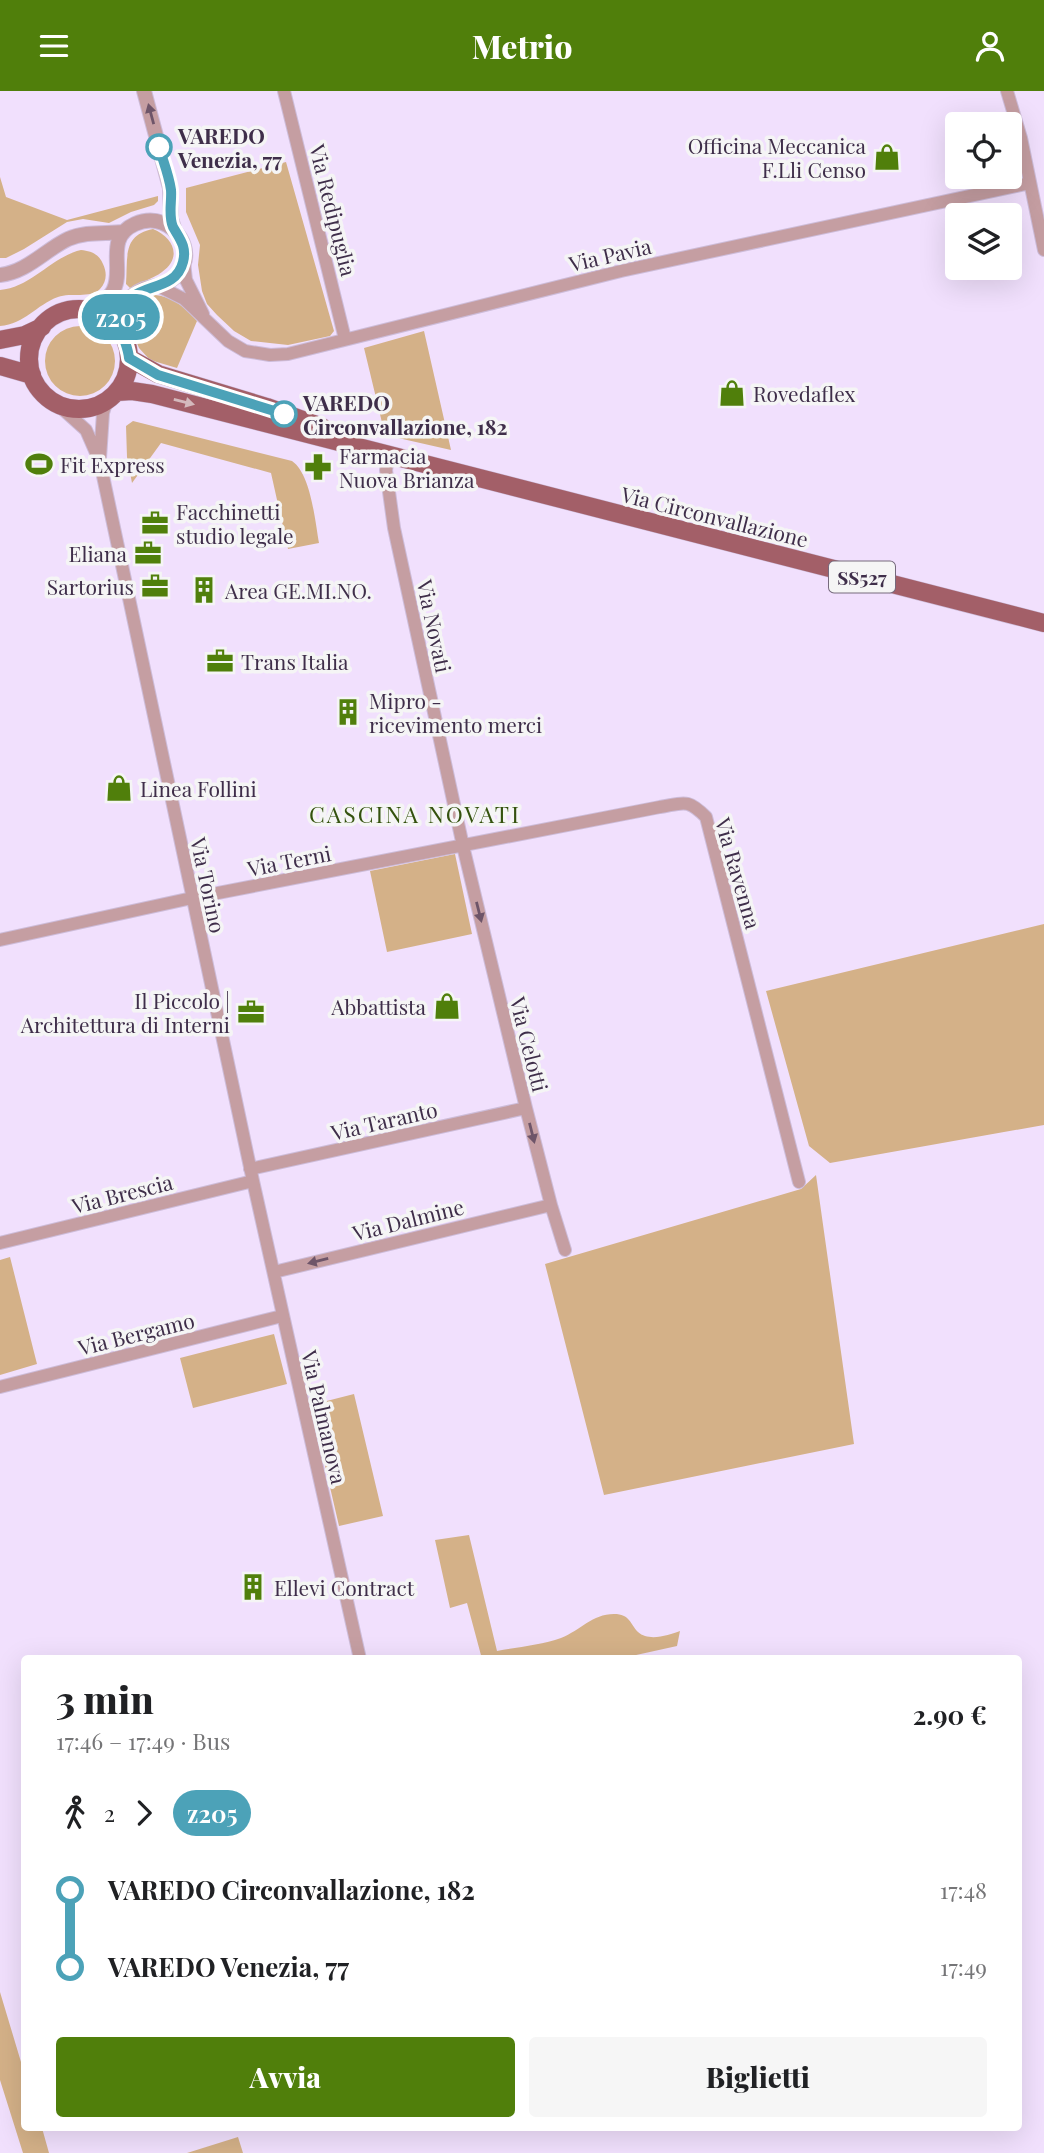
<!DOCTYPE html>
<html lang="it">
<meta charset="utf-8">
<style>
:root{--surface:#fff;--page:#f6f6f6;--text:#202124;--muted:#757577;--accent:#507f0b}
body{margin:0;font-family:"Playfair Display",serif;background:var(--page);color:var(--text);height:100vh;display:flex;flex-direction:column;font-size:26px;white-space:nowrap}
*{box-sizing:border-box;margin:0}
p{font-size:23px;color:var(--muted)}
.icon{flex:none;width:38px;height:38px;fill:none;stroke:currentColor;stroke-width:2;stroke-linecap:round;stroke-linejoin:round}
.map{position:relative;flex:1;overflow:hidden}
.sheet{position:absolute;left:21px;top:1564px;width:1001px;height:476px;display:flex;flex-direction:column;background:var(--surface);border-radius:7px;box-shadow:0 7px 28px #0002}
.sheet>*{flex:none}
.badge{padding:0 14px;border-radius:23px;font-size:24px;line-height:46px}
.tools{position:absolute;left:945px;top:21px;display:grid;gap:14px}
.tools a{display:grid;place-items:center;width:77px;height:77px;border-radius:7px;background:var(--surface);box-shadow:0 7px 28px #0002;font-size:35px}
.map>.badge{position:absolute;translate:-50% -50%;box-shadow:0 0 0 4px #fff}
.legs{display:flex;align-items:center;gap:10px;height:77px;padding:0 35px;font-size:23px}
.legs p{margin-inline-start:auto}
.summary{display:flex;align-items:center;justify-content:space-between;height:119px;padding:0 35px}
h1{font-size:38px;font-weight:800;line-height:52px}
.cta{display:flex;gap:14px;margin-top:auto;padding:14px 35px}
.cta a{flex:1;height:80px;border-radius:7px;background:var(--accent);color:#fff;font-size:28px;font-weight:800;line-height:80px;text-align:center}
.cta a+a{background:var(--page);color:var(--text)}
ul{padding:0 35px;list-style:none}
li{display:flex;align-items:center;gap:24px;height:77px;font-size:26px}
li i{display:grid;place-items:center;width:10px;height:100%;margin:0 9px;background:currentColor}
li i::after{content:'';width:18px;height:18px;margin:-9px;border:5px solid;border-radius:50%;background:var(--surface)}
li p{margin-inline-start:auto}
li:first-child i{background:linear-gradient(#0000 50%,currentColor 0)}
li:last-child i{background:linear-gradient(currentColor 50%,#0000 0)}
header{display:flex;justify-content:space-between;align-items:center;height:91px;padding:0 35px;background:var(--accent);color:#fff;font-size:32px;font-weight:800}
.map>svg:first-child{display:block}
.green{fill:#d4b188}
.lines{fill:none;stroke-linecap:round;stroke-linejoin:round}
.minor-casing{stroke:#cdbcd9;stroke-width:14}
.tertiary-casing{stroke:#cdbcd9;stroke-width:16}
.primary-casing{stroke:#cdbcd9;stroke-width:19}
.minor{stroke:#c59ea2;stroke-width:12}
.tertiary{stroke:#c59ea2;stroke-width:14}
.primary{stroke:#a35f68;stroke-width:18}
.oneway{fill:#6e5569}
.oneway2{fill:#d4b9bd}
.line-1-casing{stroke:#fff;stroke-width:16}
.line-1{stroke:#4ca2b8;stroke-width:10}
.stop-1-dot{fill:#fff;stroke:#4ca2b8;stroke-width:3.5}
.labels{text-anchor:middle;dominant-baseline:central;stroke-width:7;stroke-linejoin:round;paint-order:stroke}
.shield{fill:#f5f5f5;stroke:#766a7d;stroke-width:2}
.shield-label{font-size:19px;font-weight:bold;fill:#3f2e4a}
.stop-label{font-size:21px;font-weight:bold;fill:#3f2e4a;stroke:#f5f5f5;text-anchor:start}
.poi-label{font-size:21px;fill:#3f2e4a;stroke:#f5f5f5;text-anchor:start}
.street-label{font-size:21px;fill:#3f2e4a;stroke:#f5f5f5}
.neighbourhood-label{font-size:23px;letter-spacing:2px;fill:#34520e;stroke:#f5f5f5}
</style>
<header><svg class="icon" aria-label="menu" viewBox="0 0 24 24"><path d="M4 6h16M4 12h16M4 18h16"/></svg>Metrio<svg class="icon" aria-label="person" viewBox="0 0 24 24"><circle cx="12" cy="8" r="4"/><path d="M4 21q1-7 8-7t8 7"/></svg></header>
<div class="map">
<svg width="1044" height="2062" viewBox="0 0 1044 2062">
<rect width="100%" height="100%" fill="#f1e0fd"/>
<path class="green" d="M286 71 334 240 330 245 288 254 251 250 234 240 217 224 207 213 202 200 198 174 200 154 186 121V97Z
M0 86 6 106 67 129 158 105V110L154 114 131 121 109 132 83 128 67 131 24 158 6 167H0Z
M153 138C173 146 183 166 162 181 153 188 140 191 130 197L126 193C128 167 122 144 153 138Z
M81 159C91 160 99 163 103 173 107 181 107 191 100 198 90 208 71 201 58 206 36 214 25 233 0 235V199C32 196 51 166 81 159Z
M144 204C168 202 182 213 197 230L177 277 150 269 139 257 130 236 128 222 133 211 139 215 143 211 138 207Z
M45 270a35 35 0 1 1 70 0a35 35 0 1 1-70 0Z
M424 240 451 359 385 344 364 257Z
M133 330 292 370C311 383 315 430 319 452L288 458 271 382 161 352 132 392 127 366 126 335Z
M455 763 472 843 387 861 370 780Z
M1044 833V1034L830 1072 809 1055 766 900Z
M816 1084 854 1353 604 1404 545 1173 801 1098Z
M10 1166 37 1273 0 1284V1169Z
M274 1243 287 1293 193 1317 180 1267Z
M354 1303 383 1425 339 1435 311 1314Z
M469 1444 497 1560C518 1556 542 1554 561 1547 581 1539 592 1523 614 1523 630 1523 630 1533 638 1541 649 1551 669 1544 680 1540L677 1555 618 1568H482L467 1512 450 1517 435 1449Z
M0 1901 24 1981V2037H42L49 2062H23L0 1989Z
M238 2046 243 2062H187Z"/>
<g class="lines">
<defs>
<path id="minor" d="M284 0 345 248
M1007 0 1021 47 1044 159
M184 171 186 189 203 223
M158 195 184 208 228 250 245 260 270 264 288 263 621 180 1030 92
M56 312 86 339 100 371 253 1090 360 1568
M389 364 386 379 394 437 463 755 526 1017 551 1114 565 1159
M100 367 103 322 107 309
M0 849 192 807 660 716C684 712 687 707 706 726L799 1091
M250 1078 526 1017
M0 1152 253 1090
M274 1181 551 1114
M0 1296 282 1225"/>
<path id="tertiary" d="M144 0 170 97 171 128 174 137
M0 184C27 181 45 159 68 148 86 140 105 143 123 141
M82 218C148 204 92 152 135 133 174 116 205 168 170 190 162 195 153 195 144 198 126 205 118 223 122 242"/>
<path id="primary" d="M29 268a50 50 0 1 1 100 0a50 50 0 1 1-100 0Z
M0 249 25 244 42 236
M129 267 158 283 267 316 322 336
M0 275 32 284
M117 301 132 300 152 303 1044 532"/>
</defs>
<use href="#minor" class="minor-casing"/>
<use href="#tertiary" class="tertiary-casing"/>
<use href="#primary" class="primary-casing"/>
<use href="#minor" class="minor"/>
<use href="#tertiary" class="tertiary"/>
<use href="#primary" class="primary"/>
</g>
<defs><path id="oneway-solid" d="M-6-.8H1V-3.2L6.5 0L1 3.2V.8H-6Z" transform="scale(1.75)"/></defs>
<g class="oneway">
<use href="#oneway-solid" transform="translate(151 23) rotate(-105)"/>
<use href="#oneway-solid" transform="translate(479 821) rotate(76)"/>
<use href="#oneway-solid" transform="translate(532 1042) rotate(76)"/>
<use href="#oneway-solid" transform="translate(318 1170) rotate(166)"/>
</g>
<use class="oneway2" href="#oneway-solid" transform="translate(184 311) rotate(14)"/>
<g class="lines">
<defs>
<path id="line-1" d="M159 56C163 70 169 84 171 99 172 110 168 125 173 136 180 148 187 156 183 171 174 207 124 186 121 230 120 243 128 254 129 267L158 284 284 323"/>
</defs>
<use href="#line-1" class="line-1-casing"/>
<use href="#line-1" class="line-1"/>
</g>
<defs>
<symbol id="shop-bare" viewBox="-9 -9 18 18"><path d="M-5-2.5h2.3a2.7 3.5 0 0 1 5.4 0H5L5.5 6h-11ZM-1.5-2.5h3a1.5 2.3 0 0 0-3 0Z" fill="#507f0b" stroke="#f5f5f5" stroke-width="2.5" paint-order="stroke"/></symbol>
<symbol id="stadium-bare" viewBox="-9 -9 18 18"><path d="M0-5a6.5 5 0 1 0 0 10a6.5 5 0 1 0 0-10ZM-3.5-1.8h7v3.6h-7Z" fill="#507f0b" stroke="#f5f5f5" stroke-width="2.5" paint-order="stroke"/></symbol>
<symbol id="pharmacy-bare" viewBox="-9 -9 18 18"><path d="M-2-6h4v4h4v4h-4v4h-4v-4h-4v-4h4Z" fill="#507f0b" stroke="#f5f5f5" stroke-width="2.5" paint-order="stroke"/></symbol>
<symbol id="office-bare" viewBox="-9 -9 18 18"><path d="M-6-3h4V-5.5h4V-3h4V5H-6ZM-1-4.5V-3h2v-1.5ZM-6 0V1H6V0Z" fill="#507f0b" stroke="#f5f5f5" stroke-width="2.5" paint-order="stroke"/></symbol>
<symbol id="building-bare" viewBox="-9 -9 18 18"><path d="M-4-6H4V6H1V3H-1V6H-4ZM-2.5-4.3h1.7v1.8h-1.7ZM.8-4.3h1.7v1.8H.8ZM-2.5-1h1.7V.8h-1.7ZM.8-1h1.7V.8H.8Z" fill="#507f0b" stroke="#f5f5f5" stroke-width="2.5" paint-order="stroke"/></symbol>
</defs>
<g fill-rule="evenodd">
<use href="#shop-bare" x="868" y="47" width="38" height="38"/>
<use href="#shop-bare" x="713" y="283" width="38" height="38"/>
<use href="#stadium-bare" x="20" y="354" width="38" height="38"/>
<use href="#pharmacy-bare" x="299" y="357" width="38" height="38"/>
<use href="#office-bare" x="136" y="413" width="38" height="38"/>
<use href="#office-bare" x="129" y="443" width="38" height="38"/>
<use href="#office-bare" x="136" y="476" width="38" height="38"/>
<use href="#building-bare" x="185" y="480" width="38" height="38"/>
<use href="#office-bare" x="201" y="551" width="38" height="38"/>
<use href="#building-bare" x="329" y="602" width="38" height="38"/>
<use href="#shop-bare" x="100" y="678" width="38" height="38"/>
<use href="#shop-bare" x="428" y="896" width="38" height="38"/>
<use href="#office-bare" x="232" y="902" width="38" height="38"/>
<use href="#building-bare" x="234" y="1477" width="38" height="38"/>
</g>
<g class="stop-1-dot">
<circle cx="159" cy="56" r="12"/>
<circle cx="284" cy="323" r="12"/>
</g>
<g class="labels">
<rect class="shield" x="829" y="470.5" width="66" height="31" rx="5"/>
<g class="shield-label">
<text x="862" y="486">SS527</text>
</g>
<g class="stop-label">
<text x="178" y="44">VAREDO<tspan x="178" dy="24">Venezia, 77</tspan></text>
<text x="303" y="311">VAREDO<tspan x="303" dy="24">Circonvallazione, 182</tspan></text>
</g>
<g class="poi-label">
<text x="866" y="54" text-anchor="end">Officina Meccanica<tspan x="866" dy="24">F.Lli Censo</tspan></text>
<text x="753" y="302">Rovedaflex</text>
<text x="339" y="364">Farmacia<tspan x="339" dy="24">Nuova Brianza</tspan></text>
<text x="60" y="373">Fit Express</text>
<text x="176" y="420">Facchinetti<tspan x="176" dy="24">studio legale</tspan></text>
<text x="127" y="462" text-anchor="end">Eliana</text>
<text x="134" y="495" text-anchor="end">Sartorius</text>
<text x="225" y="499">Area GE.MI.NO.</text>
<text x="241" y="570">Trans Italia</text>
<text x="369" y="609">Mipro -<tspan x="369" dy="24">ricevimento merci</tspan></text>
<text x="140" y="697">Linea Follini</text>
<text x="230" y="909" text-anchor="end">Il Piccolo |<tspan x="230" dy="24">Architettura di Interni</tspan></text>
<text x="426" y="915" text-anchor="end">Abbattista</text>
<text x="274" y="1496">Ellevi Contract</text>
</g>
<g class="street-label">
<text transform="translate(334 119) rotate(76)">Via Redipuglia</text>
<text transform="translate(610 163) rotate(-13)">Via Pavia</text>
<text transform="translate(715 425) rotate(14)">Via Circonvallazione</text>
<text transform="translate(435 535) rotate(78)">Via Novati</text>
<text transform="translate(289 769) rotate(-11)">Via Terni</text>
<text transform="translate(739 782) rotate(74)">Via Ravenna</text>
<text transform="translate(209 794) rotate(78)">Via Torino</text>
<text transform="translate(530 953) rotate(76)">Via Celotti</text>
<text transform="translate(384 1029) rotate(-13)">Via Taranto</text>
<text transform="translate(122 1102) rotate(-14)">Via Brescia</text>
<text transform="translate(408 1128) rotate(-14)">Via Dalmine</text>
<text transform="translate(136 1242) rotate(-14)">Via Bergamo</text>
<text transform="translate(325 1326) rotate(77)">Via Palmanova</text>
</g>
<g class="neighbourhood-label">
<text x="415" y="722">CASCINA NOVATI</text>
</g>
</g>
</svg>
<div class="tools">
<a><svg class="icon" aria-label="locate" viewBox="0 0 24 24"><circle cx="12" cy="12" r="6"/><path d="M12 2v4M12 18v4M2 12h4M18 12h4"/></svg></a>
<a><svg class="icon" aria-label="layers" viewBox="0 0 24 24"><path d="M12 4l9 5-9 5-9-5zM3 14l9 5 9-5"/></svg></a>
</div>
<b class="badge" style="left:121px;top:226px;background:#4ca2b8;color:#fff">z205</b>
<section class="sheet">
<div class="summary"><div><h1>3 min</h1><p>17:46 – 17:49 · Bus</p></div><b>2.90 €</b></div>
<div class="legs"><svg class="icon" aria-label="walk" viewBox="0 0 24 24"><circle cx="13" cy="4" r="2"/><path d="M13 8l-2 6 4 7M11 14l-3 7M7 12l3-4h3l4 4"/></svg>2<svg class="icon" aria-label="forward" viewBox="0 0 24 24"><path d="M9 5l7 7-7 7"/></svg><b class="badge" style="background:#4ca2b8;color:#fff">z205</b></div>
<ul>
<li><i style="color:#4ca2b8"></i><b>VAREDO Circonvallazione, 182</b><p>17:48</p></li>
<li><i style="color:#4ca2b8"></i><b>VAREDO Venezia, 77</b><p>17:49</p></li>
</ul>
<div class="cta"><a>Avvia</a><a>Biglietti</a></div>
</section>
</div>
